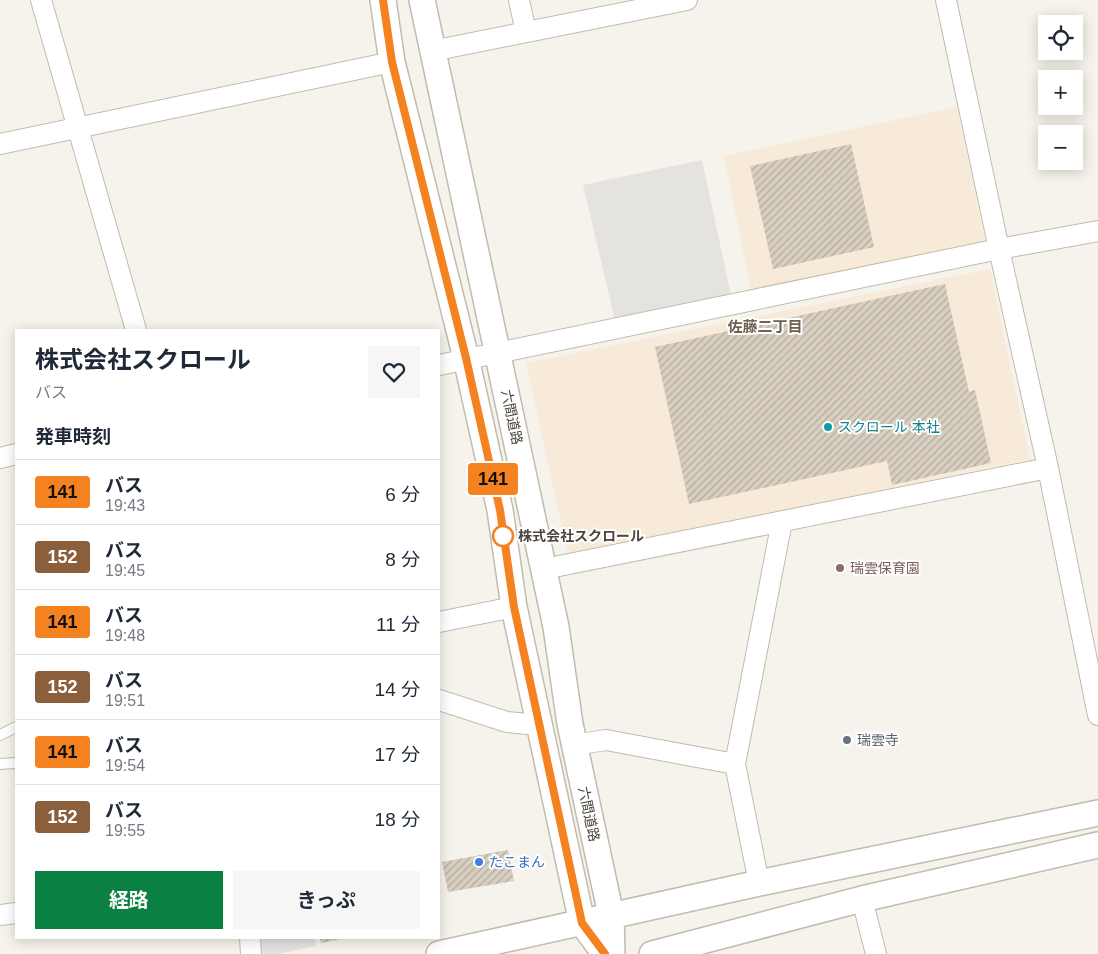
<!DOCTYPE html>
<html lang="ja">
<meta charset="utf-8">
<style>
:root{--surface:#fff;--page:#f6f6f7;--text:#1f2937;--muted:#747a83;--line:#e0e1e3;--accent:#0b8043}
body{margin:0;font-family:Helvetica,"Noto Sans JP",sans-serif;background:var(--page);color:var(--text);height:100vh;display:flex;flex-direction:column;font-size:19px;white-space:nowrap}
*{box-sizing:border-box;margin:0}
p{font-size:16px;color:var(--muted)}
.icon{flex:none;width:28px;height:28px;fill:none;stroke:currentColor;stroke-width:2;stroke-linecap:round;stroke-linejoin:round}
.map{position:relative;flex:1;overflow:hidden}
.panel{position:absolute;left:15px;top:329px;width:425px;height:610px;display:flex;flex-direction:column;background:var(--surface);border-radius:0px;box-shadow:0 2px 12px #0003}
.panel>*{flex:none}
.badge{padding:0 10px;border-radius:4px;font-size:18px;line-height:32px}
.fabs{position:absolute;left:1038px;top:15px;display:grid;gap:10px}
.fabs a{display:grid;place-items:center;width:45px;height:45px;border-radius:0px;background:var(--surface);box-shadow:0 2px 12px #0003;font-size:25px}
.map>.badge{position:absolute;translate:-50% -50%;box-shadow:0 0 0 2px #fff}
h2{padding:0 20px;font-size:19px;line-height:45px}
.round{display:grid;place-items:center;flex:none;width:52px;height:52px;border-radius:0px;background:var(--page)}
.overview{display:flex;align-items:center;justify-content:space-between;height:85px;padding:0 20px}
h1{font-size:24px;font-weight:700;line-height:38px}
.button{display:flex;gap:10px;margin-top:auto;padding:10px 20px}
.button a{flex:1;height:58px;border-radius:0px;background:var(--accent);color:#fff;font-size:20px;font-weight:700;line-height:58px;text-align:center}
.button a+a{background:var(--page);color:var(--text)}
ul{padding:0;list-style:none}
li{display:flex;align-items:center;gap:15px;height:65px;padding:0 20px;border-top:1px solid var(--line)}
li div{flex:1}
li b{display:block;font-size:19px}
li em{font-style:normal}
li .badge{min-width:55px;font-weight:700;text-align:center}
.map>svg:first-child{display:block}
.commercial{fill:#f7ead8}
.parking{fill:#e5e3e0}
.building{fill:url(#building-hatch)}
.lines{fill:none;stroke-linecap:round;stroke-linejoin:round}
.service-casing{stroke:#c2bbae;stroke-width:12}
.minor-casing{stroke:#c2bbae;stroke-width:22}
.tertiary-casing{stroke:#c2bbae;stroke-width:28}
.service{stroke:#fff;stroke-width:10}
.minor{stroke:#fff;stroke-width:20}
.tertiary{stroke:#fff;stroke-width:25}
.line-casing{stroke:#fff;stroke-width:11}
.line{stroke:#f58220;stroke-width:8}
.culture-dot{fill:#0f9aa8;stroke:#fff;stroke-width:2}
.stop-dot{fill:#fff;stroke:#f58220;stroke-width:2.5}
.education-dot{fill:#8d6e63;stroke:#fff;stroke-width:2}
.worship-dot{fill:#6b7280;stroke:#fff;stroke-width:2}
.shop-dot{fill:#3f7fe0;stroke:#fff;stroke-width:2}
.labels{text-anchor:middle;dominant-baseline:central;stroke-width:4;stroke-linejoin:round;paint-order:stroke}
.street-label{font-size:14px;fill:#4b4439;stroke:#fff}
.culture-label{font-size:14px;fill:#0d838f;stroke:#fff;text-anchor:start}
.stop-label{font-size:14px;font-weight:bold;fill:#4b4439;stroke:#fff;text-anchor:start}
.education-label{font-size:14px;fill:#785e54;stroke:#fff;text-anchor:start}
.worship-label{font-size:14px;fill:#5b616d;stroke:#fff;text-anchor:start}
.shop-label{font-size:14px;fill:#366cbe;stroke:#fff;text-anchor:start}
.neighbourhood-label{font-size:15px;font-weight:bold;fill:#6e6250;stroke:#fff}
</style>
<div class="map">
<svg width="1098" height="954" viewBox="0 0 1098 954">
<defs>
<pattern id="building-hatch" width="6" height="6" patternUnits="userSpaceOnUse" patternTransform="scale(1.25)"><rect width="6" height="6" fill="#d8cfc1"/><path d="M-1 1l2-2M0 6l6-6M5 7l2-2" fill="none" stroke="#b1aa9e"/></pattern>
</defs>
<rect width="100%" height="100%" fill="#f6f3ec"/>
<path class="commercial" d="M957 107 985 241 751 290 724 156Z
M990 269 1030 459 568 555 526 363Z"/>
<path class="parking" d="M702 160 731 295 615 320 583 185Z
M257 938H315L316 946 278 954H262Z"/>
<path class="building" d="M851 144 874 247 773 269 750 166Z
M945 284 969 392 975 390 991 463 892 485 887 461 689 504 655 347Z
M508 850 514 881 448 892 442 862Z
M320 938H345L321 943Z"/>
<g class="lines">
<defs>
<path id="service" d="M0 735 16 727
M0 764 16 763"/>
<path id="minor" d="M41 0 136 330
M519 0 526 32
M946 0 999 249 1098 231
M432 51 687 0
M0 144 392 62
M439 365 999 249 1048 468 1098 715
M0 458 16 454
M544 569 1048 468
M439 622 514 607
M439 700 507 722 539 725
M574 745 606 740 735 764
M759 883 735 764 782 521
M862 899 876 954
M0 915 16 913
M250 938 251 954"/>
<path id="tertiary" d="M383 0 392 62 466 358 500 510 514 607 582 923 605 954
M422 0 556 627 570 724 611 915 612 954
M439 954 759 883 1098 813
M652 954 862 899 1098 845"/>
</defs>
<use href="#service" class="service-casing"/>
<use href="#minor" class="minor-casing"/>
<use href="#tertiary" class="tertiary-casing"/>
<use href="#service" class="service"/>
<use href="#minor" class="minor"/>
<use href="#tertiary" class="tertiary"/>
</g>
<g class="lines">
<defs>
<path id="line" d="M383 0 392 62 466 358 500 510 514 607 582 923 605 954"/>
</defs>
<use href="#line" class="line-casing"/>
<use href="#line" class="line"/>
</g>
<circle class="culture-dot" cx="828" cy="427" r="5"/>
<circle class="stop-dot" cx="503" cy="536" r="10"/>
<circle class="education-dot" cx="840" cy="568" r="5"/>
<circle class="worship-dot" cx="847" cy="740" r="5"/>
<circle class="shop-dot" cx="479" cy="862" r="5"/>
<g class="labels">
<g class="street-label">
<text transform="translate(512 417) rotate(78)">六間道路</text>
<text transform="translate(589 814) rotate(78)">六間道路</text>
</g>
<g class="culture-label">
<text x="838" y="427">スクロール 本社</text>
</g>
<g class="stop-label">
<text x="518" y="536">株式会社スクロール</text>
</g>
<g class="education-label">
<text x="850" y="568">瑞雲保育園</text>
</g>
<g class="worship-label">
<text x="857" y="740">瑞雲寺</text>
</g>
<g class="shop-label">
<text x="489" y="862">たこまん</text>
</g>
<g class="neighbourhood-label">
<text x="765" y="326">佐藤二丁目</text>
</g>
</g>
</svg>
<div class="fabs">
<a><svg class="icon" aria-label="locate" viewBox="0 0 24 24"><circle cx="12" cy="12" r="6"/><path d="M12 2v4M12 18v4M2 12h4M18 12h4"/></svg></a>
<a>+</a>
<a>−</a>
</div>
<b class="badge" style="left:493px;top:479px;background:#f58220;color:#111">141</b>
<section class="panel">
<div class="overview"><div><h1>株式会社スクロール</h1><p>バス</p></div><a class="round"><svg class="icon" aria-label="heart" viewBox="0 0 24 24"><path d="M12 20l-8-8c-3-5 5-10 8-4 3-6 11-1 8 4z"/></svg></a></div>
<h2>発車時刻</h2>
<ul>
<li><span class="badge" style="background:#f58220;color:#111">141</span><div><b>バス</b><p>19:43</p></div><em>6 分</em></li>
<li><span class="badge" style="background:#8b5e3c;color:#fff">152</span><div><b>バス</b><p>19:45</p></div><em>8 分</em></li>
<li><span class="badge" style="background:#f58220;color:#111">141</span><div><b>バス</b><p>19:48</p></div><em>11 分</em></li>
<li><span class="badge" style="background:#8b5e3c;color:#fff">152</span><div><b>バス</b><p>19:51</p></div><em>14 分</em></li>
<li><span class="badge" style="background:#f58220;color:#111">141</span><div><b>バス</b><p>19:54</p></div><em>17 分</em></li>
<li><span class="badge" style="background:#8b5e3c;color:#fff">152</span><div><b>バス</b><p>19:55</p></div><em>18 分</em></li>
</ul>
<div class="button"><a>経路</a><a>きっぷ</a></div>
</section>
</div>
